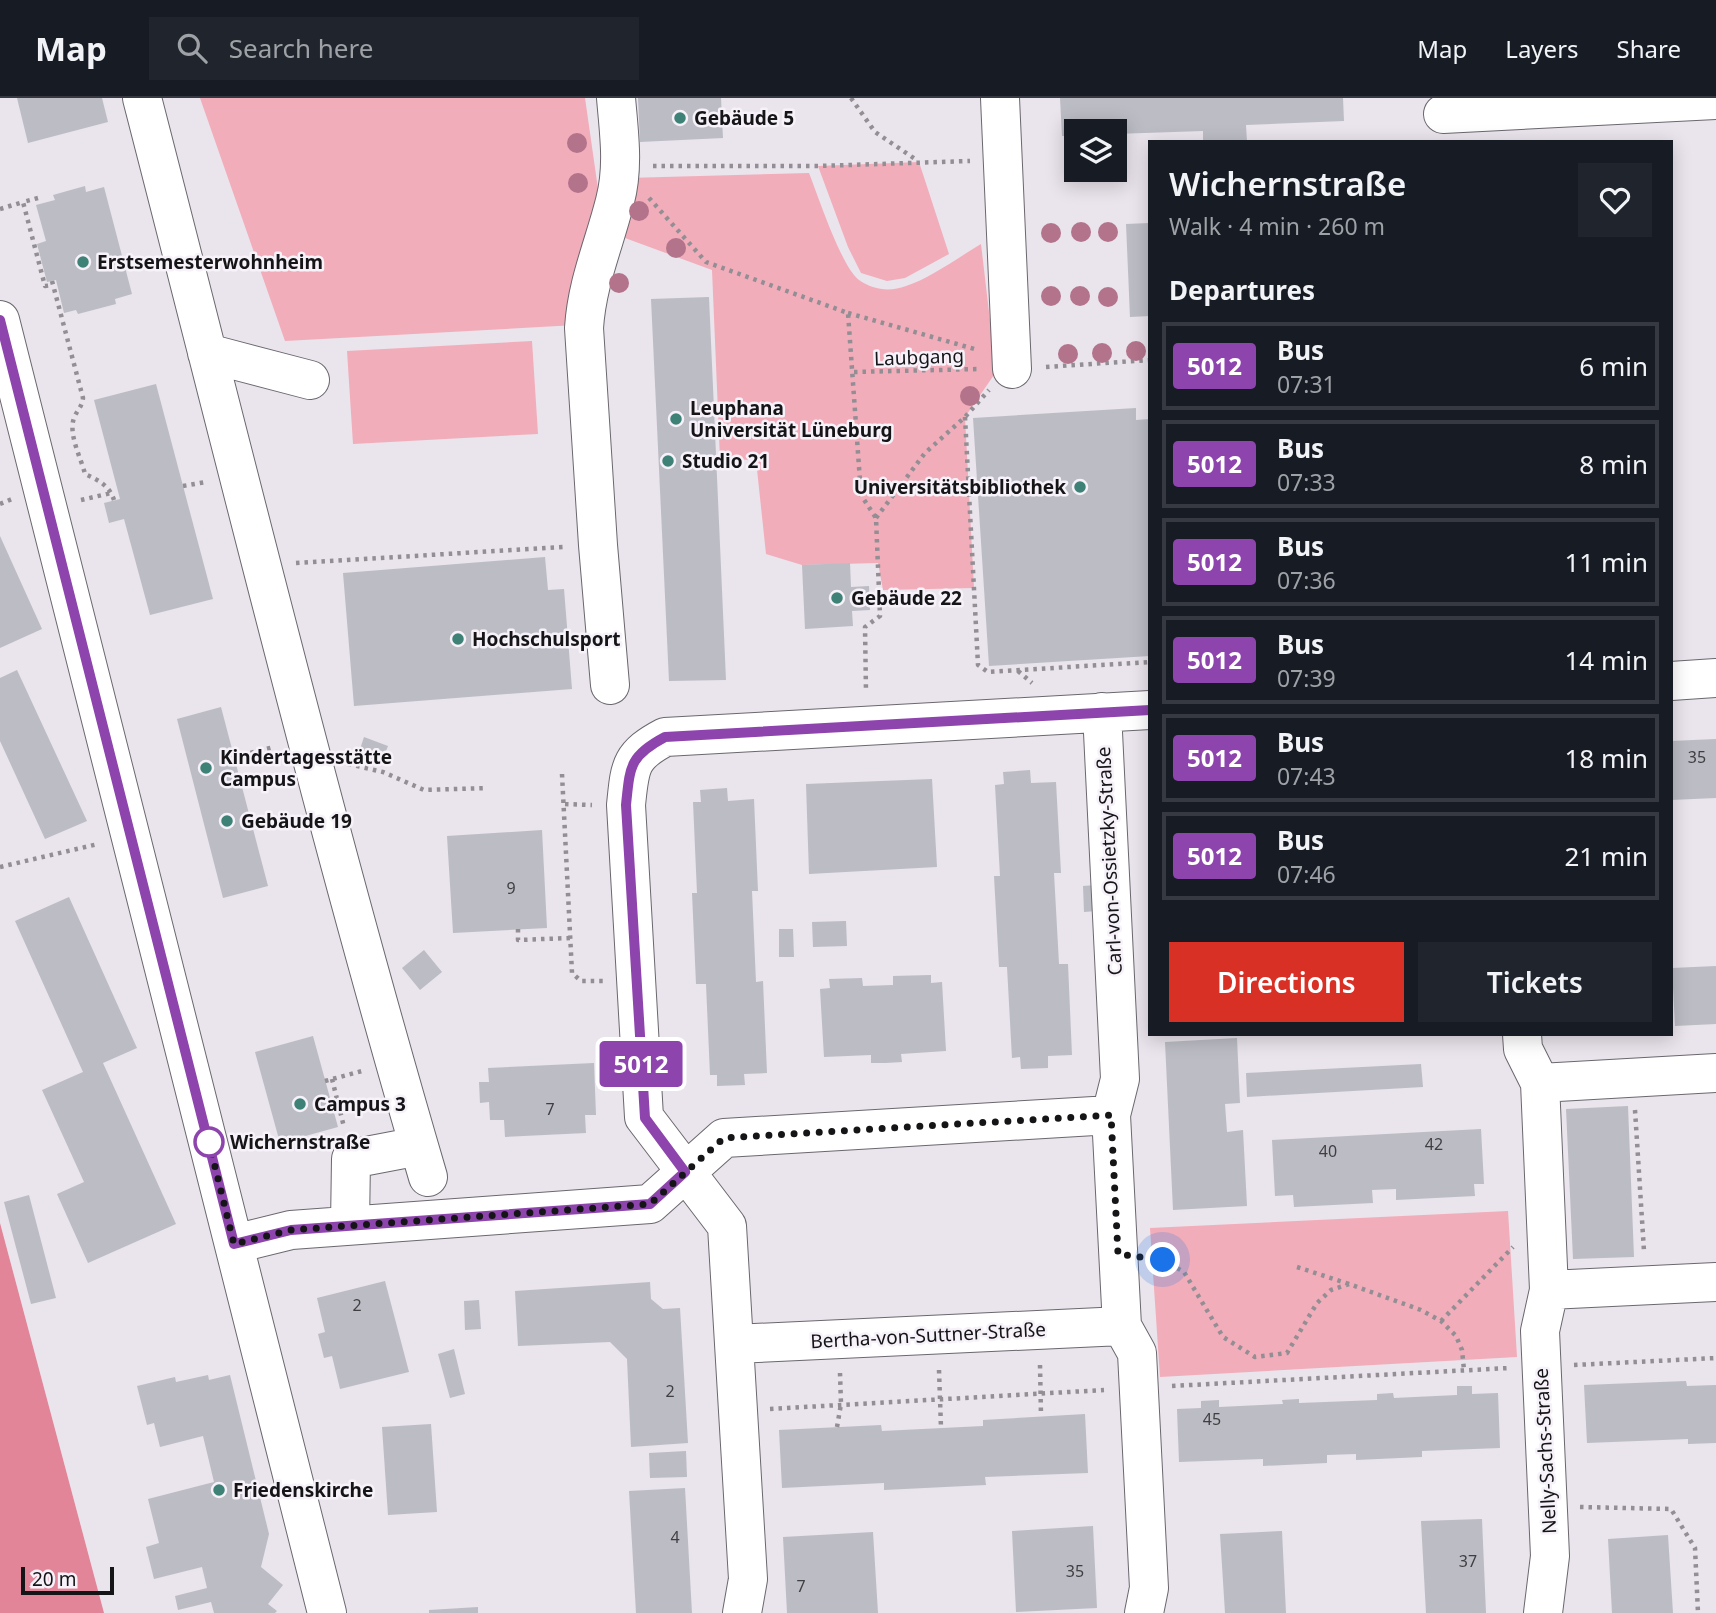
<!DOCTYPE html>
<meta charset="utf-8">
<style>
:root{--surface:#171b24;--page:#20242c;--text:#f1f3f6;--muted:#9ea1a6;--line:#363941;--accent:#d93025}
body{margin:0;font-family:"Noto Sans",sans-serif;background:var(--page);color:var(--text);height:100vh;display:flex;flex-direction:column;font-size:26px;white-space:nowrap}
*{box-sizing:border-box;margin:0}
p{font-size:23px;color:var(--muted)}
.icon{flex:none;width:38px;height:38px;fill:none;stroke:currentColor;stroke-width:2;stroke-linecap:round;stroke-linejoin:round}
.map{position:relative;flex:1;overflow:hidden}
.panel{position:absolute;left:1148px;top:42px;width:525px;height:896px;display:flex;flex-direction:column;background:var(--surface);border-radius:0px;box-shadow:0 4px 18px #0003}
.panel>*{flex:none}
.badge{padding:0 14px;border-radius:5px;font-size:24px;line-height:46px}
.buttons{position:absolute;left:1064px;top:21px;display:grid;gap:14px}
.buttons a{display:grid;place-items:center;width:63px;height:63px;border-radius:0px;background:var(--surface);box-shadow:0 4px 18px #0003;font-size:35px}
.scale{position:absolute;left:21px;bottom:18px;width:93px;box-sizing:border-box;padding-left:7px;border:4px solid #151416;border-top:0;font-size:19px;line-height:24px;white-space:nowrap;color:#151416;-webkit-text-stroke:5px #f7f2fa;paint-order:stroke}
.you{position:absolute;width:35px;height:35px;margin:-18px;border:5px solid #fff;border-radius:50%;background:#1a73e8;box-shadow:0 0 0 10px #1a73e833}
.map>.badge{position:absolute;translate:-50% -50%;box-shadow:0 0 0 4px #fff}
h2{padding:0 21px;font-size:26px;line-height:63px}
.round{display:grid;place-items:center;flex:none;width:74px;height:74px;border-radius:0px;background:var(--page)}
.summary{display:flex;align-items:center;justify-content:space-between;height:119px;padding:0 21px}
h1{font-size:33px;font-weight:600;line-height:52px}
.cta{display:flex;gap:14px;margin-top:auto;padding:14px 21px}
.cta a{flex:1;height:80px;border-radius:0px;background:var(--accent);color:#fff;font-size:28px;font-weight:600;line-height:80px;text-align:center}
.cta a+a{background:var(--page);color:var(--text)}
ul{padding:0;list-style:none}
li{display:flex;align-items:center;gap:21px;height:88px;margin:0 14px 10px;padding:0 7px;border:4px solid var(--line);border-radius:0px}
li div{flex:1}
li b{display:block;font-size:26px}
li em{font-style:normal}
li .badge{min-width:77px;font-weight:700;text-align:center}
header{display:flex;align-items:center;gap:42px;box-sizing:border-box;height:98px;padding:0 35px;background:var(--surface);border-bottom:2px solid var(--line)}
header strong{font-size:33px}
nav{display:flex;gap:38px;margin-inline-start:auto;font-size:24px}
.search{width:490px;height:63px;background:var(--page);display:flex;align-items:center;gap:18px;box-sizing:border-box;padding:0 24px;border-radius:0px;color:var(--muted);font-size:26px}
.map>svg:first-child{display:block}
.green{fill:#f1adb9}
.forest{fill:#e38598}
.building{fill:#bcbcc5}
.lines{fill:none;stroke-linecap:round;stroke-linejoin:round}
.minor-casing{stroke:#6b676e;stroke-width:40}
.path{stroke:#928e94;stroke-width:4.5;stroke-dasharray:3.5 5;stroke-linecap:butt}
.minor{stroke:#fff;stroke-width:38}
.tree{fill:#b3738b}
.line-casing{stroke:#fff;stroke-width:16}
.line{stroke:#8e44ad;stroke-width:10}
.walk{stroke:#151416;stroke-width:7;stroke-dasharray:0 12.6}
.poi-dot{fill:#3e8277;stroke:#f7f2fa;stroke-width:2.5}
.stop-dot{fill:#fff;stroke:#8e44ad;stroke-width:3.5}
.labels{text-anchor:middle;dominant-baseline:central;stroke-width:5;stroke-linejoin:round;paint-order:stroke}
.number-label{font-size:16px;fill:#3f3e42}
.poi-label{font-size:19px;font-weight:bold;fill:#151416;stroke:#f7f2fa;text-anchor:start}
.street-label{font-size:19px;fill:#151416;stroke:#f7f2fa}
.stop-label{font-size:19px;font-weight:bold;fill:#151416;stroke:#f7f2fa;text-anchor:start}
</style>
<header>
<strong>Map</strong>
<div class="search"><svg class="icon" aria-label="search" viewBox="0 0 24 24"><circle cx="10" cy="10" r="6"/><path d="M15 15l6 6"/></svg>Search here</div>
<nav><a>Map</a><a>Layers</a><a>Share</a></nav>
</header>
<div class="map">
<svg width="1716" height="1515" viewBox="0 0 1716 1515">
<rect width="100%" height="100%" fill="#eae4ec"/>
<path class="green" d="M200 0H585L599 98 576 227 285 243Z
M919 64 949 156 905 180 887 183 861 175 848 149 818 68Z
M809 75C818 98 842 170 859 182 873 192 890 194 906 188 929 181 959 159 981 146L996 274 965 319 974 490 883 492 878 465 802 467 766 456 756 362 720 361 712 172 625 140 627 80Z
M532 243 538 336 353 346 347 253Z
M1508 1113 1517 1259 1160 1279 1150 1130Z"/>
<path class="forest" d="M0 1125 104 1515H0Z"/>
<path class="building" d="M17 0H102L108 24 28 45Z
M638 0H721L723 40 640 44Z
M1060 0H1343L1344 23 1246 27 1247 44H1203V33L1115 36V33H1076V38H1062Z
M85 88 86 94 104 89 132 196 115 201 116 206 78 216 76 212 64 215 56 182 47 184 37 146 46 143 36 107 55 102 53 97Z
M1150 125V218L1130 219 1126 126Z
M709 199 726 582 669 583 651 201Z
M156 286 213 501 150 517 124 421 109 425 104 405 120 401 94 302Z
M1136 310V322L1150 321V558L989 568 973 320Z
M0 438 42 531 0 550Z
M545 459 548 492 564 491 572 591 354 608 343 475Z
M850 465 851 489 869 488 870 512 852 513 853 528 805 531 802 467Z
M17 572 87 723 45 741 0 643V580Z
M221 609 268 788 223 800 177 621Z
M364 639 388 648 381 666 358 657Z
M1716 641V700L1671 702V643Z
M1030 672 1031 685 1056 684 1061 775H1054L1059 866H1068L1072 957 1048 958V970L1021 971 1020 959 1012 960 1007 869H999L994 778H1000L995 687 1004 686 1003 674Z
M932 681 937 769 809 776 806 686Z
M727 690 728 703 754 701 758 793H752L756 884 763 883 767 975 744 976 745 987 717 988V977H710L706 886H696L692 795H697L693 704H701L700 692Z
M542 732 547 830 453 835 447 738Z
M1096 787 1097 813 1084 814 1083 788Z
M69 799 137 950 103 965 176 1126 88 1165 57 1096 84 1084 42 992 83 974 15 823Z
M846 823 847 848 813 849 812 824Z
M779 831H793L794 859H779Z
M424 852 442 874 420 892 402 870Z
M1716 868V926L1675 928 1672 870Z
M931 877V885L942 884 946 953 901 956 902 964 886 965H871V957L824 959 820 891 830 890 829 881 862 880 863 888 893 887V878Z
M313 938 338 1029 280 1045 255 954Z
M1237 940 1240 1005 1225 1006 1227 1034 1243 1032 1247 1108 1173 1112 1165 944Z
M594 965 596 1017H585L586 1035 505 1039 504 1022H490L489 1004 480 1005 479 984H489L488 970Z
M1421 966 1423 989 1247 999 1246 975Z
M1628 1008 1634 1159 1573 1161 1566 1011Z
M1481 1031 1484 1086H1474L1475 1098 1396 1102V1091L1372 1092 1373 1105 1294 1109 1293 1097 1275 1098 1272 1042Z
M29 1097 56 1200 31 1206 4 1104Z
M385 1183 409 1274 340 1291 332 1258 324 1260 318 1236 325 1234 317 1200Z
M650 1184 651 1201 663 1211 680 1210 688 1345 631 1349 627 1261 610 1244 518 1248 515 1193Z
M479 1202 481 1231 465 1232 464 1203Z
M454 1251 465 1296 450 1300 438 1256Z
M208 1277 209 1282 230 1277 269 1436 261 1469 283 1487 268 1506 277 1513 275 1515H214L211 1504 178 1512 175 1498 207 1490 202 1469 154 1481 146 1449 159 1445 148 1401 214 1384 203 1338 160 1349 154 1325 147 1327 137 1288 175 1279 176 1284Z
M1686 1283 1687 1288 1716 1287V1345L1688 1346V1341L1587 1345 1584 1287Z
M1457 1288H1472V1296L1498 1295 1500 1350 1422 1353V1359L1356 1362V1356L1327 1357V1365L1263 1368V1361L1179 1364 1177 1311 1201 1310V1303L1219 1302V1309L1283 1306 1282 1302 1299 1301V1305L1377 1302V1296L1393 1295 1394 1300 1457 1297Z
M1085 1316 1088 1375 985 1379 986 1387 884 1392V1385L782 1390 779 1332 881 1327 882 1333 983 1328V1322Z
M431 1326 437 1414 388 1417 382 1329Z
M686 1353 687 1379 650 1380 649 1355Z
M685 1390 692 1515H636L629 1393Z
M1482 1421 1486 1515H1426L1421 1423Z
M1093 1428 1097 1510 1016 1514 1012 1433Z
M1282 1433 1286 1515H1225L1220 1436Z
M873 1434 878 1515H787L783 1439Z
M1668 1437 1673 1515H1612L1608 1441Z
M478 1509V1515H429V1512Z"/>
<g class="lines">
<defs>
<path id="minor" d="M142 0C235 360 323 722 428 1079
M1000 0 1012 271
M1443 16 1716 2
M0 222 327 1515
M207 255 310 282
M1671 583 1716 580
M610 587 598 447 584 230C587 184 604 147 615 103 624 69 619 35 616 0
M1102 614 1120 981 1111 1017 1122 1228 1137 1255 1149 1490 1144 1515
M1522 936 1523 951 1540 985 1549 1192 1540 1233 1550 1458 1543 1515
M1540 985 1716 975
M350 1127 351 1061 419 1048
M234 1146 291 1132 650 1106 724 1040 1111 1017
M1549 1192 1716 1184
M734 1246 1122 1228
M742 1515 748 1481 727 1128 644 1019 626 707C630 669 629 658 665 639L1150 612"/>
</defs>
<use href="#minor" class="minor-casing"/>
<path class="path" d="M851 0 875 34 918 63
M653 68H818L970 63
M38 100 23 104 45 188 53 187
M649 100 706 164 848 215 861 397 876 420 880 518 865 529 866 594
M0 111 23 104
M52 183 83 300C82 309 77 312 74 320 68 336 81 360 85 376 98 382 109 387 114 402
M848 215 978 252
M1046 269 1150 262
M854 274 979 271
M965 319 978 567 988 574 1150 564
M183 388 206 384
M81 402 111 395
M0 406 12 401
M876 420 925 355 965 319 989 292
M296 465 563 449
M1018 573 1032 585
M234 659 274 649
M348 666 383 674 424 692 487 690
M562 676 572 875 581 883H604
M565 706 592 707
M0 769 98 746
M518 831V842L570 840
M332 981 344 1029
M325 983 362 973
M1635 1012 1644 1153
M1154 1161 1163 1162 1184 1174 1223 1239 1255 1259 1287 1255 1317 1205 1331 1192 1349 1186 1421 1212 1441 1223 1456 1238 1462 1252 1464 1272
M1297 1169 1349 1186
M1441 1223 1513 1149
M1040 1267 1041 1318
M1574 1267 1716 1260
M939 1272 941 1330
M1172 1288 1509 1270
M770 1311 1104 1292
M837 1329 841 1306 840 1275
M1580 1409 1671 1411 1695 1450 1698 1515"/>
<use href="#minor" class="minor"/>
</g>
<g class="tree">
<circle cx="577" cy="45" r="10"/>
<circle cx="578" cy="85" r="10"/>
<circle cx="639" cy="113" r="10"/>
<circle cx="1081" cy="134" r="10"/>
<circle cx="1108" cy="134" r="10"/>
<circle cx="1051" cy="135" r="10"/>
<circle cx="676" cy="150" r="10"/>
<circle cx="619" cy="185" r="10"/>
<circle cx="1051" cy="198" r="10"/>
<circle cx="1080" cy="198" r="10"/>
<circle cx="1108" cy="199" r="10"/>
<circle cx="1136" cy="253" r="10"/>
<circle cx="1102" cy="255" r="10"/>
<circle cx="1068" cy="256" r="10"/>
<circle cx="970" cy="298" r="10"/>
</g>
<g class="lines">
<defs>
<path id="line" d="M0 222 234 1146 291 1132 650 1106 685 1074 645 1020 626 707C630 669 629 658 665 639L1150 612"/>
</defs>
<use href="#line" class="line-casing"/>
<use href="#line" class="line"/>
<path class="walk" d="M209 1044 234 1146 291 1132 650 1106 724 1040 1111 1017 1118 1156 1163 1162"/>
</g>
<g class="poi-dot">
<circle cx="680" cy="20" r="7"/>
<circle cx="83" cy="164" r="7"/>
<circle cx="676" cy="321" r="7"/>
<circle cx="668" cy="363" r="7"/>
<circle cx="1080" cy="389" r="7"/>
<circle cx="837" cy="500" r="7"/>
<circle cx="458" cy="541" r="7"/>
<circle cx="206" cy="670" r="7"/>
<circle cx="227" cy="723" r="7"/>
<circle cx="300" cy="1006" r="7"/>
<circle cx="219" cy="1392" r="7"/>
</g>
<circle class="stop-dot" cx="209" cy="1044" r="14"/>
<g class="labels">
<g class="number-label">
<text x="1697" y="659">35</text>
<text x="511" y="790">9</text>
<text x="550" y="1011">7</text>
<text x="1434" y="1046">42</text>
<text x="1328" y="1053">40</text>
<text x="357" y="1207">2</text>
<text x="670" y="1293">2</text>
<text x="1212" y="1321">45</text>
<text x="675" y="1439">4</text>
<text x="1468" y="1463">37</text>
<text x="1075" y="1473">35</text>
<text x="801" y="1488">7</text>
</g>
<g class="poi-label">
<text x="694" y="20">Gebäude 5</text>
<text x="97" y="164">Erstsemesterwohnheim</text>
<text x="690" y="310">Leuphana<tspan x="690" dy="22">Universität Lüneburg</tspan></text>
<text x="682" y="363">Studio 21</text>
<text x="1066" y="389" text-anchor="end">Universitätsbibliothek</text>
<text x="851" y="500">Gebäude 22</text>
<text x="472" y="541">Hochschulsport</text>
<text x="220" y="659">Kindertagesstätte<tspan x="220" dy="22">Campus</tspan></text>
<text x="241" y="723">Gebäude 19</text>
<text x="314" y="1006">Campus 3</text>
<text x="233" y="1392">Friedenskirche</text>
</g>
<g class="street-label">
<text transform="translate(919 259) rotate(-2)">Laubgang</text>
<text transform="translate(1109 763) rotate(-93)">Carl-von-Ossietzky-Straße</text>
<text transform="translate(928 1237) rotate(-3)">Bertha-von-Suttner-Straße</text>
<text transform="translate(1545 1353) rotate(-93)">Nelly-Sachs-Straße</text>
</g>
<g class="stop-label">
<text x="230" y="1044">Wichernstraße</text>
</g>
</g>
</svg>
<div class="buttons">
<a><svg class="icon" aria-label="layers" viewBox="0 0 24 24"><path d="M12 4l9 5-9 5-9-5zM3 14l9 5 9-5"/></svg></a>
</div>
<div class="scale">20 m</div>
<div class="you" style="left:1163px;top:1162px"></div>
<b class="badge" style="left:641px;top:966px;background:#8e44ad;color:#fff">5012</b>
<section class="panel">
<div class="summary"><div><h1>Wichernstraße</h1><p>Walk · 4 min · 260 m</p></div><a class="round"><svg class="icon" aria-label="heart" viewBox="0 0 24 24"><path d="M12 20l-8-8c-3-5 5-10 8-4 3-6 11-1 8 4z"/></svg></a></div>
<h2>Departures</h2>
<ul>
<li><span class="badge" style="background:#8e44ad;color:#fff">5012</span><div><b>Bus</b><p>07:31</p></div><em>6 min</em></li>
<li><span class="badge" style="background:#8e44ad;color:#fff">5012</span><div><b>Bus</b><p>07:33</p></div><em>8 min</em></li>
<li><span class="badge" style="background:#8e44ad;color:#fff">5012</span><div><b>Bus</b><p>07:36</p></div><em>11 min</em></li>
<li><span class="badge" style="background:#8e44ad;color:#fff">5012</span><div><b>Bus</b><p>07:39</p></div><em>14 min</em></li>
<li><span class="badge" style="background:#8e44ad;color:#fff">5012</span><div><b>Bus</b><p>07:43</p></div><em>18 min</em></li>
<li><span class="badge" style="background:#8e44ad;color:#fff">5012</span><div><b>Bus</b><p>07:46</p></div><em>21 min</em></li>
</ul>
<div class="cta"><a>Directions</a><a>Tickets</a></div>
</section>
</div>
